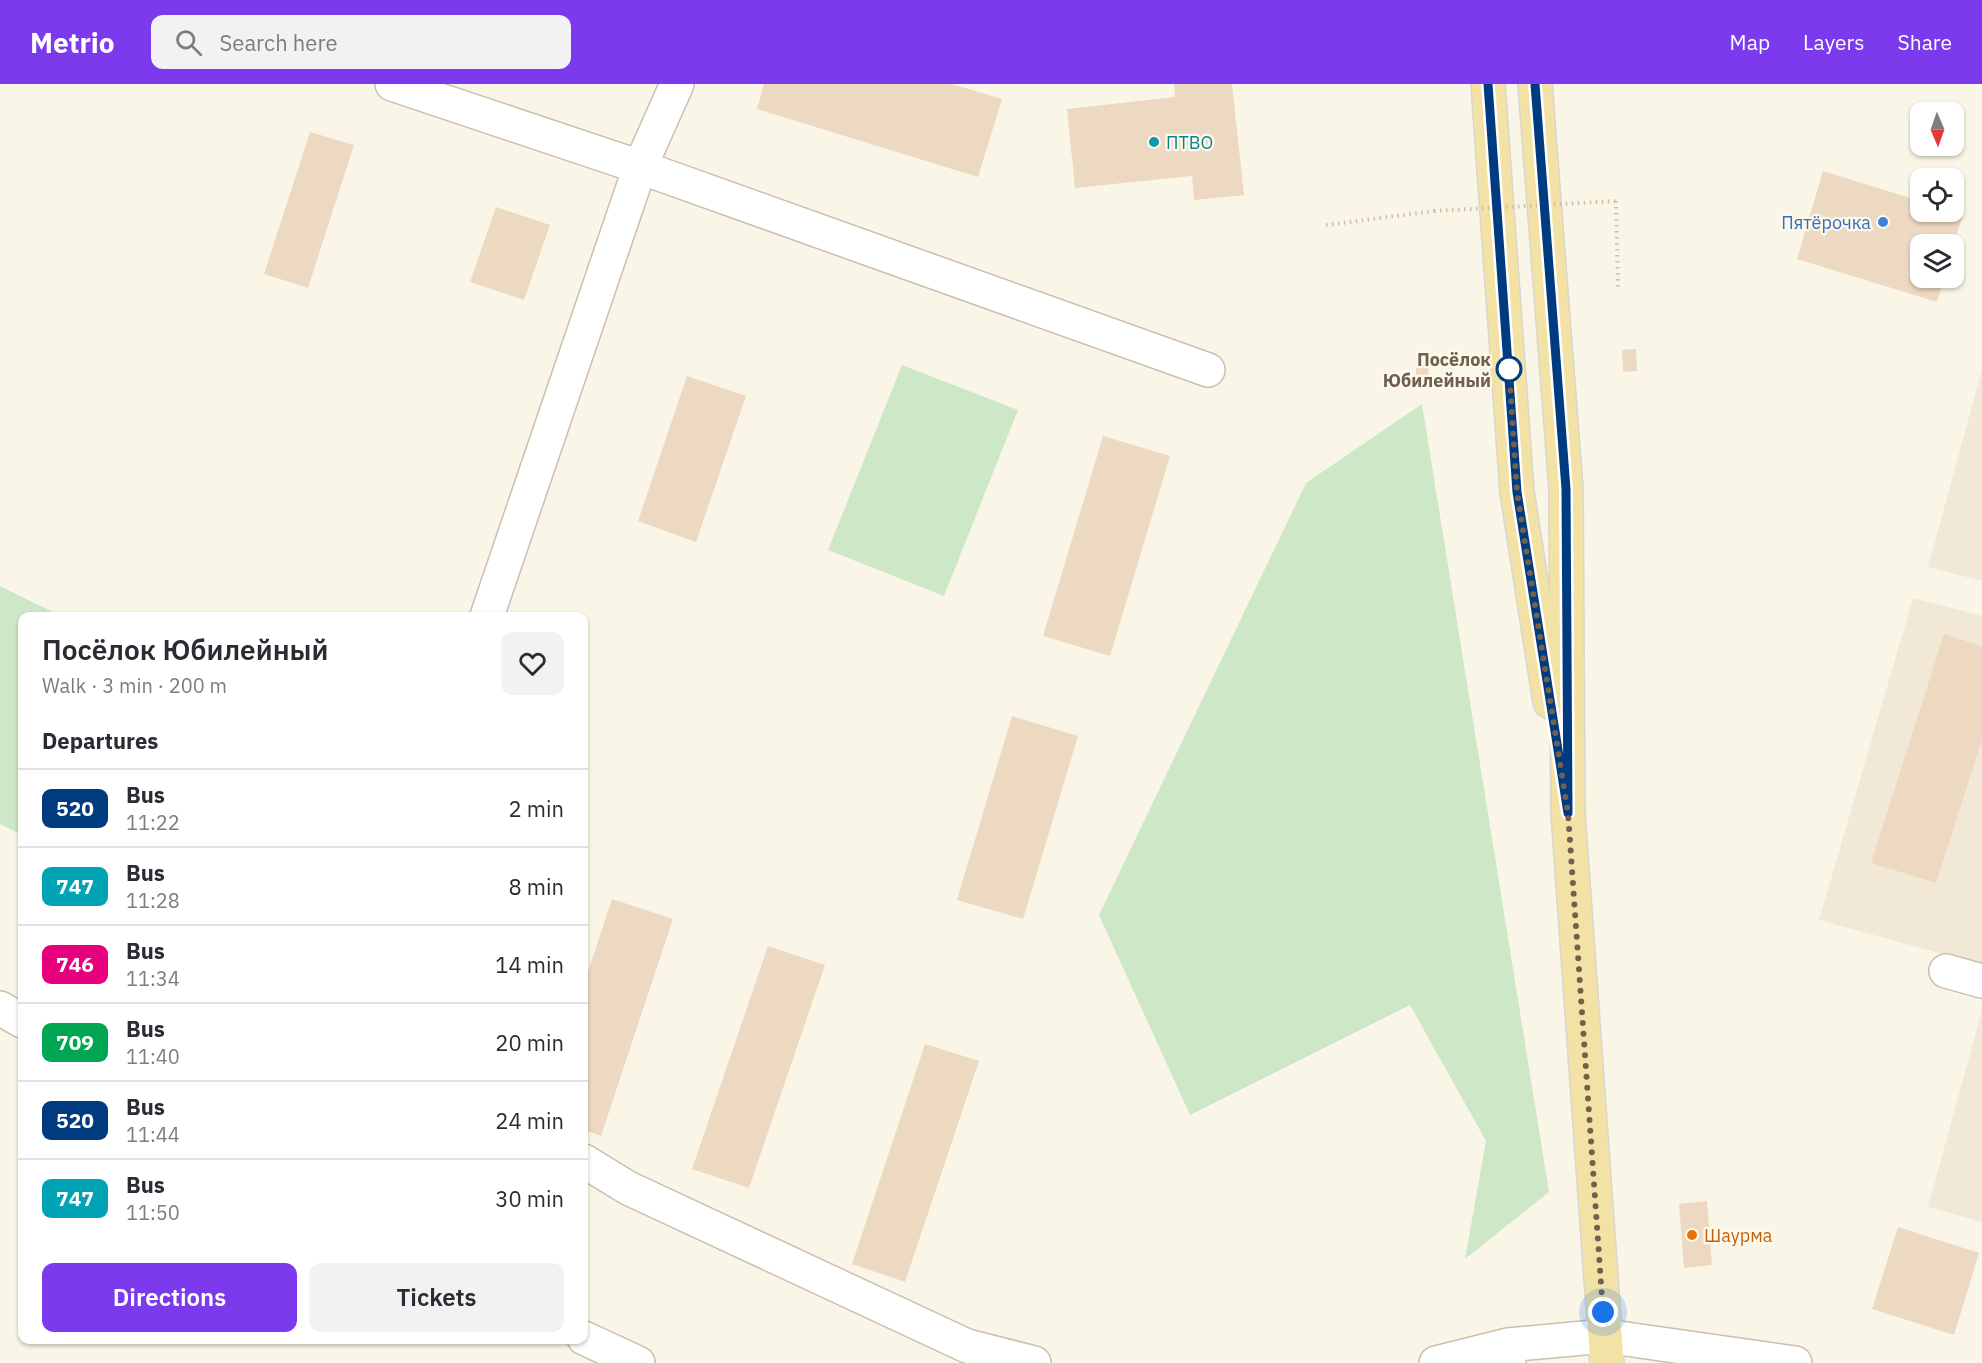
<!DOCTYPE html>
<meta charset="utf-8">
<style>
:root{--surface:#fff;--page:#f2f2f3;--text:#2b2b33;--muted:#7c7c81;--line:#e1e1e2;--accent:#7c3aed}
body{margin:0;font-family:"IBM Plex Sans",sans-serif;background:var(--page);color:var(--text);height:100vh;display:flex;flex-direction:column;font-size:22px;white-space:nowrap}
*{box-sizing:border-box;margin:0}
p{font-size:20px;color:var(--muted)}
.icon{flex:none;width:33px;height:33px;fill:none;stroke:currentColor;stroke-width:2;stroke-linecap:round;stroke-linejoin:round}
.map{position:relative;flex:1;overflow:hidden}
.side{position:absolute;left:18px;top:528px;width:570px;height:732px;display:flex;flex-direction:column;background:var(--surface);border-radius:12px;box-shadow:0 2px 4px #0004}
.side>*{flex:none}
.badge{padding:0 12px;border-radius:9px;font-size:21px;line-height:39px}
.needle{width:39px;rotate:178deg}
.fabs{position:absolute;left:1910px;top:18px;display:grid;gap:12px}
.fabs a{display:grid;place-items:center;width:54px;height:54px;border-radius:12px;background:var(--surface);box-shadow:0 2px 4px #0004;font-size:30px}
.you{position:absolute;width:30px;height:30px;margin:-15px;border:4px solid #fff;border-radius:50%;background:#1a73e8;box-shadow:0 0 0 9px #1a73e833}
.map>.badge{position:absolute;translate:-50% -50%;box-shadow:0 0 0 3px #fff}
h2{padding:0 24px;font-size:22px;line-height:54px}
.round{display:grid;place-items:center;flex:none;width:63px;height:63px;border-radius:12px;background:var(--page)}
.summary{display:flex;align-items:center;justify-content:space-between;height:102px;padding:0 24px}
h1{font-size:28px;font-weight:600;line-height:45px}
.primary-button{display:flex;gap:12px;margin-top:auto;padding:12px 24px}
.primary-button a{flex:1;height:69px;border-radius:12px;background:var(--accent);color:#fff;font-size:24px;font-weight:600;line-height:69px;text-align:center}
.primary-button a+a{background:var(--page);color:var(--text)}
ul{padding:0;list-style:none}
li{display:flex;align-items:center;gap:18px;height:78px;padding:0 24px;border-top:2px solid var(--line)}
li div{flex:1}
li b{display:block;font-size:22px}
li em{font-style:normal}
li .badge{min-width:66px;font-weight:700;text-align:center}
header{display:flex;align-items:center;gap:36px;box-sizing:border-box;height:84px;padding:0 30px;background:var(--accent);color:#fff}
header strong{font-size:28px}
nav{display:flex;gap:33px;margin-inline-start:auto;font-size:21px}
.search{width:420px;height:54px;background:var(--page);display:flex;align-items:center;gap:15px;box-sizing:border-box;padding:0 21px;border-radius:12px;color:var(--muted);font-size:22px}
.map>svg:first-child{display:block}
.residential{fill:#f1e9d6}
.green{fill:#cee7c6}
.building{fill:#edd9c1}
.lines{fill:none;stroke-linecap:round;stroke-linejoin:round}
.minor-casing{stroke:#cbbfae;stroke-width:36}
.major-casing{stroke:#dad6d1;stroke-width:36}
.path{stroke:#d2bda4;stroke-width:4;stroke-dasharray:1.5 4.5;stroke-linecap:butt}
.minor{stroke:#fff;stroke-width:33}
.major{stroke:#f3e2a5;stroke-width:33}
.path-bridge{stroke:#d2bda4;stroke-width:4;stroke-dasharray:1.5 4.5;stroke-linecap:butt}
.line-casing{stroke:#fff;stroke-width:14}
.line{stroke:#003b80;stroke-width:9}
.walk{stroke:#71604e;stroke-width:6;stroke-dasharray:0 10.8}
.culture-dot{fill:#0f9aa8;stroke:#fdf9ed;stroke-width:2}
.shop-dot{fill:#3f7fe0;stroke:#fdf9ed;stroke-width:2}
.stop-dot{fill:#fff;stroke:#003b80;stroke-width:3}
.food-dot{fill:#e8710a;stroke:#fdf9ed;stroke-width:2}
.labels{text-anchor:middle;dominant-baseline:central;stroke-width:4.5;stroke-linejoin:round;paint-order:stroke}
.culture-label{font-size:18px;fill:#0d838f;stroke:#fdf9ed;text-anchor:start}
.shop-label{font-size:18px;fill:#366cbe;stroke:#fdf9ed;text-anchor:end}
.stop-label{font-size:18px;font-weight:bold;fill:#71604e;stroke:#fdf9ed;text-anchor:end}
.food-label{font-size:18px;fill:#c56008;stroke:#fdf9ed;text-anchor:start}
</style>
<header>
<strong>Metrio</strong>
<div class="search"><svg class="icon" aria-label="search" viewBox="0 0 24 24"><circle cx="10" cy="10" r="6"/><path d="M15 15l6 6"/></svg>Search here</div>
<nav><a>Map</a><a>Layers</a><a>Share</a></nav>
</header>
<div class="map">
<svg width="1982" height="1279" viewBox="0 0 1982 1279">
<rect width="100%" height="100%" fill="#faf6e7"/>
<path class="residential" d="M1982 285V497L1928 483Z
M1913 514 1982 532V881L1819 836Z
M1982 926V1138L1928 1123Z"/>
<path class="green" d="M902 281 1018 326 944 512 828 466Z
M1422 320 1549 1108 1465 1175 1486 1057 1410 921 1190 1031 1099 831 1306 399Z
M0 502 61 532H22V751L0 740Z"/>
<path class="building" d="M764 0H952L1002 15 978 93 757 25Z
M1174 0H1232L1244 111 1194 116 1192 92 1075 104 1067 25 1175 13Z
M310 48 354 61 308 204 264 190Z
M1823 87 1920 117V128L1953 127 1963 130 1954 160H1920V194H1944L1937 218 1797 175Z
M496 123 550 141 524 216 470 198Z
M1636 265 1637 287 1623 288 1622 266Z
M1416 278H1428L1429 302H1416Z
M687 292 746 312 696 458 638 437Z
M1103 352 1170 372 1110 572 1043 552Z
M1944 550 1982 562V656L1936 799 1871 779Z
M1012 632 1078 652 1023 835 957 816Z
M612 815 673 835 601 1052 584 1046V900Z
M768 862 825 881 749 1104 692 1085Z
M925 960 979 977 905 1198 852 1180Z
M1707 1117 1712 1181 1684 1184 1679 1120Z
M1898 1143 1979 1169 1954 1251 1872 1225Z"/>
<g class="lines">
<defs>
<path id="minor" d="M392 0 640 83 1208 286
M487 532 640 83 677 0
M1946 887 1982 897
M0 924 22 937
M584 1077 628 1104 967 1262 1034 1279
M584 1254 638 1279
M1436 1279 1508 1261
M1509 1279 1508 1261 1605 1252 1795 1279"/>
<path id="major" d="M1488 0 1517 408 1550 618
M1535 0 1566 405 1568 729 1607 1279"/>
</defs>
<use href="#minor" class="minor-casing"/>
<use href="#major" class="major-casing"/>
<path class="path" d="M1616 117 1618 203
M1326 141 1434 127"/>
<use href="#minor" class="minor"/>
<use href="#major" class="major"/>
<path class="path-bridge" d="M1434 127 1616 117"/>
</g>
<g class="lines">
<defs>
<path id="line" d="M1488 0 1517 408 1568 729 1566 405 1535 0"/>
</defs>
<use href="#line" class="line-casing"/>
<use href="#line" class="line"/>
<path class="walk" d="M1509 285 1517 408 1568 729 1603 1228"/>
</g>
<circle class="culture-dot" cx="1154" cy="58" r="6"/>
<circle class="shop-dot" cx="1883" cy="138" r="6"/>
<circle class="stop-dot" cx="1509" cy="285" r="12"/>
<circle class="food-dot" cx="1692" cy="1151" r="6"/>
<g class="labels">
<g class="culture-label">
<text x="1166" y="58">ПТВО</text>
</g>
<g class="shop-label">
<text x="1871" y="138">Пятёрочка</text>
</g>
<g class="stop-label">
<text x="1491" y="275">Посёлок<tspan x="1491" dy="21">Юбилейный</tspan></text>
</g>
<g class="food-label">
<text x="1704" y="1151">Шаурма</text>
</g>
</g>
</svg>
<div class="fabs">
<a><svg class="needle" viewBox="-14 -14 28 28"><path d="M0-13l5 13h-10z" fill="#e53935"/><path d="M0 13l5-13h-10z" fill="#7c7c81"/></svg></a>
<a><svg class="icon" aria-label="locate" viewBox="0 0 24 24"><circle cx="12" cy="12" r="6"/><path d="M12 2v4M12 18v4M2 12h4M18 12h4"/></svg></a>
<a><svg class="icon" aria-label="layers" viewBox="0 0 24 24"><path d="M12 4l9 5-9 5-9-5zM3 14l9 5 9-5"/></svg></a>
</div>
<div class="you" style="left:1603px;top:1228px"></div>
<section class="side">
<div class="summary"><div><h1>Посёлок Юбилейный</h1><p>Walk · 3 min · 200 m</p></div><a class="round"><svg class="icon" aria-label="heart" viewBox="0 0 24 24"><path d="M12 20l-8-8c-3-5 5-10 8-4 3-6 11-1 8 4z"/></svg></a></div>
<h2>Departures</h2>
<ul>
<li><span class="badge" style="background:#003b80;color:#fff">520</span><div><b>Bus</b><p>11:22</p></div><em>2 min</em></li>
<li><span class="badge" style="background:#00a3b4;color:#fff">747</span><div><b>Bus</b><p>11:28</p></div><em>8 min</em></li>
<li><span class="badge" style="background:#e6007e;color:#fff">746</span><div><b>Bus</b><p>11:34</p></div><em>14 min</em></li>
<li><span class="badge" style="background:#00a651;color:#fff">709</span><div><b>Bus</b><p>11:40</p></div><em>20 min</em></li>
<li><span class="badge" style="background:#003b80;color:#fff">520</span><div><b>Bus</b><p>11:44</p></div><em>24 min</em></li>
<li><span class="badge" style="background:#00a3b4;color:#fff">747</span><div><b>Bus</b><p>11:50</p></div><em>30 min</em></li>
</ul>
<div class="primary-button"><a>Directions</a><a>Tickets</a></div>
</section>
</div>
